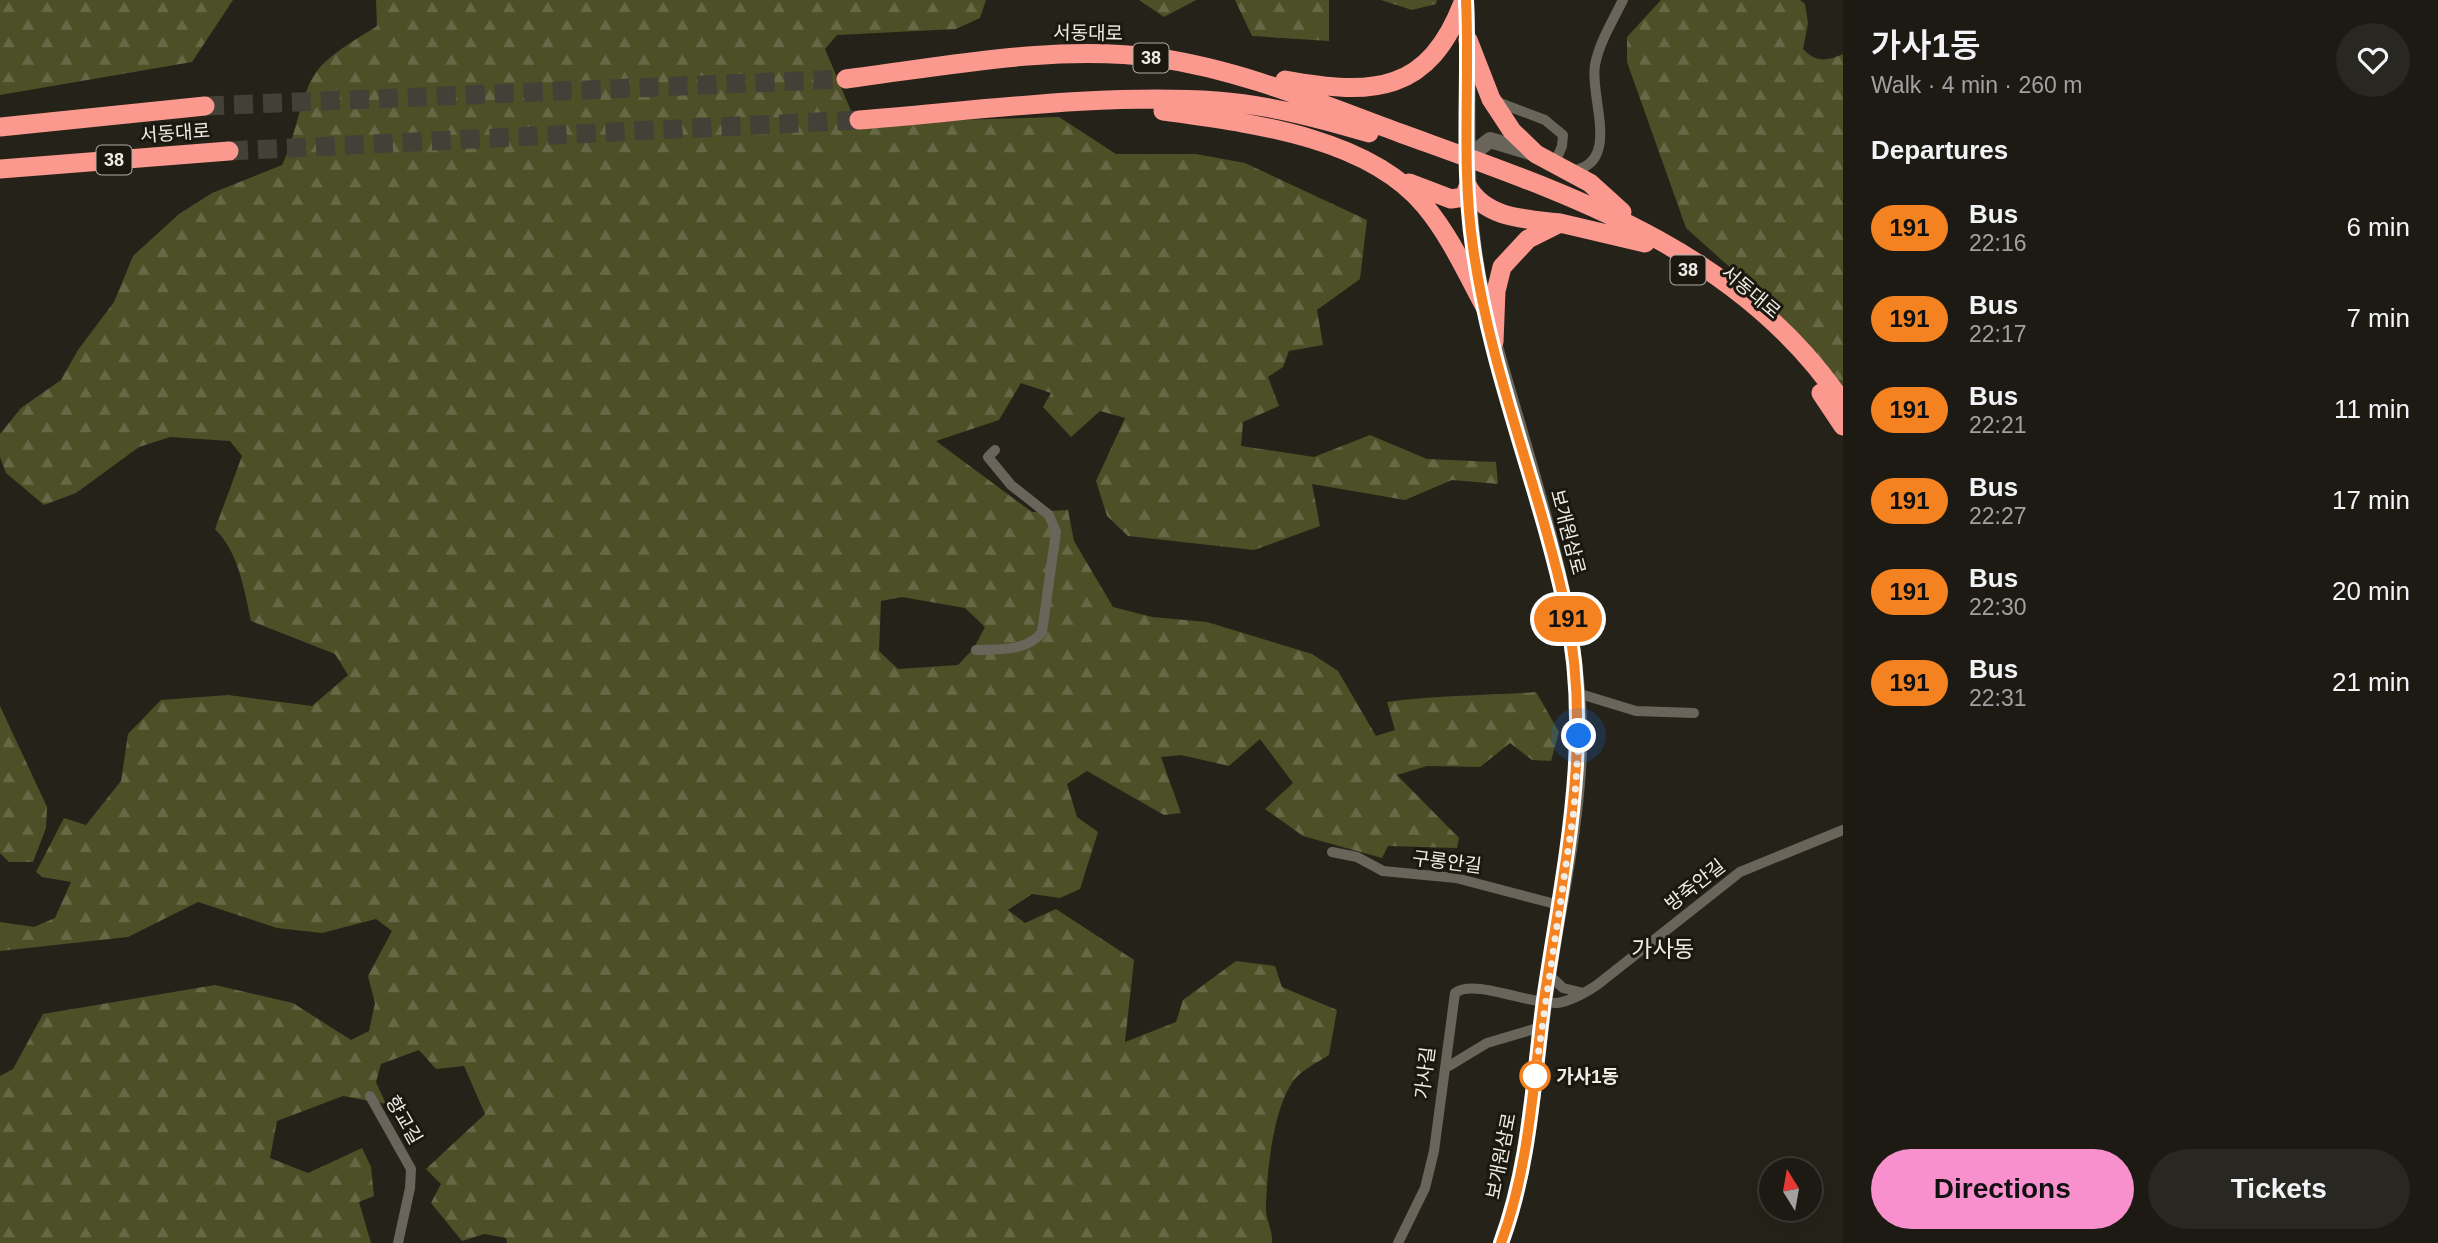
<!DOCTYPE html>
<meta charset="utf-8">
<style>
:root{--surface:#1c1a13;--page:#292721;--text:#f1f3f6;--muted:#a0a1a0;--line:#3a3833;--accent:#f790cd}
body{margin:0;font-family:Helvetica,"Noto Sans KR",sans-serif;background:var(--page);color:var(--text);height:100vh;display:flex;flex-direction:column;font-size:26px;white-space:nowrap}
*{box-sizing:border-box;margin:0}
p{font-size:23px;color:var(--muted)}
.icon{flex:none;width:38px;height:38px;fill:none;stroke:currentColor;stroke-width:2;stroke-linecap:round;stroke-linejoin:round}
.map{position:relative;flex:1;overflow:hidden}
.sheet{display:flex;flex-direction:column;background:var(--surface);width:595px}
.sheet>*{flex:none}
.badge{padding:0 14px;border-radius:23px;font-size:24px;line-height:46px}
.needle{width:46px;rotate:349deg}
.tools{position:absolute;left:1759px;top:1158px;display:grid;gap:14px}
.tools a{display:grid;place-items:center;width:63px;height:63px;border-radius:50%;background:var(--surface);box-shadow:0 7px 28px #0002,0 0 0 2px var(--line);font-size:35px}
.you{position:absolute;width:35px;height:35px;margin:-18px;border:5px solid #fff;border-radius:50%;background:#1a73e8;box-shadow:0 0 0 10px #1a73e833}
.map>.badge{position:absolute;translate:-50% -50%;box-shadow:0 0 0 4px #fff}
h2{padding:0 28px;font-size:26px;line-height:63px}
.round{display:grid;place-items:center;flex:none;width:74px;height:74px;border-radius:37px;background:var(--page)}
.overview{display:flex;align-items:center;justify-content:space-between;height:119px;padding:0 28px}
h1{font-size:33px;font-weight:600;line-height:52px}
.button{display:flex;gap:14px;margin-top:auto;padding:14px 28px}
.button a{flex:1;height:80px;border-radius:42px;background:var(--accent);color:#111;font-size:28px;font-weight:600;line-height:80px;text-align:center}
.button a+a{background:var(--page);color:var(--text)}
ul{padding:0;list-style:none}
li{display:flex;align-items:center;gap:21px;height:91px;padding:0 28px}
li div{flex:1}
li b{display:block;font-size:26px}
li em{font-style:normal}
li .badge{min-width:77px;font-weight:700;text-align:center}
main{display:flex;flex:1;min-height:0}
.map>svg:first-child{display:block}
.forest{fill:url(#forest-firs);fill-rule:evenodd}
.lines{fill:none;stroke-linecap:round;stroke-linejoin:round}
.highway-tunnel{stroke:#434038;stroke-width:19;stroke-dasharray:19 10;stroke-linecap:butt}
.street{stroke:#69655a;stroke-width:10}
.secondary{stroke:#69655a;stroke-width:16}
.highway{stroke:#fc998f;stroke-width:19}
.line-casing{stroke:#fff;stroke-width:16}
.line{stroke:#f58220;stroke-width:10}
.walk{stroke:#eeece6;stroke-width:7;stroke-dasharray:0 12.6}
.stop-dot{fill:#fff;stroke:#f58220;stroke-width:3.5}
.labels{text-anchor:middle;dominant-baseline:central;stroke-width:6;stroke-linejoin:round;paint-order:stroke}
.shield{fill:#1b180f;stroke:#afaca6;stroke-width:2}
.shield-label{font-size:18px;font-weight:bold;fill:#eeece6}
.street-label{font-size:19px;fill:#eeece6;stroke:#1b180f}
.stop-label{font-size:19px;font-weight:bold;fill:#eeece6;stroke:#1b180f;text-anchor:start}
.quarter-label{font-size:23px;fill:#eeece6;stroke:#1b180f}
</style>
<main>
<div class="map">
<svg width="1843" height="1243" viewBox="0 0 1843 1243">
<defs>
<pattern id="forest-firs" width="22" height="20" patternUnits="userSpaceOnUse" patternTransform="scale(1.75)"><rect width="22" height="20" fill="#4d4f26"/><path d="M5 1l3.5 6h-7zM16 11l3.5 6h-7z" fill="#676846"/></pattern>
</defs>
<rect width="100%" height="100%" fill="#252219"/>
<path class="forest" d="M0 0H233L192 62 0 95Z
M376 0H986L980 18 956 29 837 35 825 49 856 123 1059 117 1116 154H1196L1245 163 1367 220 1360 279 1317 310 1323 345 1289 351 1283 367 1268 377 1279 406 1243 422 1241 446 1314 457 1370 435 1427 459 1496 462 1498 484 1452 480 1405 500 1312 484 1320 526 1254 550 1128 536 1107 516 1096 481 1125 418 1100 411 1071 437 1043 407 1051 393 1021 383 999 420 936 441 1032 512 1068 510 1074 541 1113 607 1152 617 1207 622 1312 654 1338 671 1376 736 1395 730 1387 702C1436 695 1486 696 1536 692L1559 732 1551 761 1532 760 1510 743 1480 767 1427 766 1397 775 1459 838 1457 848 1388 846 1382 858 1303 836 1265 809 1293 783 1260 739 1229 766 1181 755 1161 757 1181 813 1164 815 1087 771 1067 784 1077 817 1098 832 1080 889 1060 898 1032 894 1008 910 1025 923 1056 909 1134 960 1125 1042 1176 1022 1183 1000 1236 961 1275 966 1282 987 1337 1010 1329 1055C1318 1062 1302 1070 1294 1080 1273 1108 1267 1172 1266 1206 1265 1219 1273 1229 1272 1243H507L506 1238 484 1234 462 1241 431 1203 441 1184 426 1169 485 1114 464 1066 436 1069 419 1050 381 1064 376 1082 386 1104 343 1096 277 1121 270 1158 308 1173 362 1148 371 1167 374 1196 359 1202 371 1243H0V1076L13 1069 43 1014 215 985 293 1003 351 1040 369 1031 375 1003 368 976 392 931 376 919 322 933 277 928 198 902 128 937 0 951V922L34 927 55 918 71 882 42 877 36 872 64 818 86 825 121 781 128 734 161 700 228 695 312 706 348 675 335 654 251 621C244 589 239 553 215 529L242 456 230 441 170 437 139 447 76 493 44 505 6 473 0 457V434L21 408 61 380 78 350 114 302 133 256 179 214 212 193 282 165C295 139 300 99 313 77 326 55 356 40 377 26ZM902 597 965 608 985 627 974 648 958 665 898 669 879 651 881 601Z
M1139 0H1196L1164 17Z
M1235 0H1329V41L1252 36Z
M1381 0H1437L1436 4 1412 10Z
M1661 0H1800L1805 4 1808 23 1803 49C1816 63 1827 61 1843 54V386L1762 296 1686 228 1627 62V37Z
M0 706 47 807 46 828 33 862H9L0 853Z"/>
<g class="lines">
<path class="highway-tunnel" d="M205 106 846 79
M229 151 859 120"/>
<path class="street" d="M1495 101 1545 120 1563 135 1562 146 1554 165
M1570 171C1623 165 1589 97 1595 65 1599 43 1613 20 1623 0
M976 650C999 649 1027 652 1042 632L1056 532 1049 515 1011 485 988 457 995 450
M1577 693 1636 711 1694 713
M1332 852 1357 857 1383 871 1456 878 1559 905
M1548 974 1563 988 1584 993
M1449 1066 1487 1043 1541 1027
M370 1096 411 1169 410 1188 398 1243
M1398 1243 1425 1188 1434 1151 1455 993C1473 978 1531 1005 1557 1003 1571 1001 1585 993 1597 985L1740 872 1843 830"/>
<path class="secondary" d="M1466 0C1471 97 1460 195 1481 290
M1467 163 1476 151 1490 140 1533 153
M1491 332C1527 464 1583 615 1579 751 1576 836 1555 919 1544 1004 1533 1084 1529 1166 1501 1243"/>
<path class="highway" d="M1468 40 1491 99 1512 131 1536 154 1590 183 1622 212
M846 79C948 66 1055 44 1158 58 1242 70 1321 104 1400 133 1565 193 1739 248 1843 403
M1285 80C1373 96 1429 94 1464 0
M1163 111C1248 123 1367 136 1425 206 1450 236 1466 272 1485 307
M859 120C973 111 1104 93 1217 101 1269 105 1319 118 1369 133
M0 127 205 106
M0 169 229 151
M1409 183 1451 199 1464 197 1468 187
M1468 187C1486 219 1527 219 1560 223
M1494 342 1496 291 1502 267 1528 239 1560 223 1645 243
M1821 393 1843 426"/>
</g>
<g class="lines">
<defs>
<path id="line" d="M1466 0C1470 82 1461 166 1473 247 1490 371 1540 488 1566 610 1594 743 1563 869 1544 1000 1533 1082 1530 1165 1501 1243"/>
</defs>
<use href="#line" class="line-casing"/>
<use href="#line" class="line"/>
<path class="walk" d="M1535 1076 1574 810 1579 736"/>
</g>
<circle class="stop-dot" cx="1535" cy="1076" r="14"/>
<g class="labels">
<g class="shield">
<rect x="1133.5" y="43.5" width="35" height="29" rx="5"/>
<rect x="96.5" y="145.5" width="35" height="29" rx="5"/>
<rect x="1670.5" y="255.5" width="35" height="29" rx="5"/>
</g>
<g class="shield-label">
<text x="1151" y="58">38</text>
<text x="114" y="160">38</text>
<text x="1688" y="270">38</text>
</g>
<g class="street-label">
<text transform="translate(1088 33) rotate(1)">서동대로</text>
<text transform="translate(175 133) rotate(-4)">서동대로</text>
<text transform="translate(1751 292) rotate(40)">서동대로</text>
<text transform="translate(1568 532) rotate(75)">보개원삼로</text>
<text transform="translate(1447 862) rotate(7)">구롱안길</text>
<text transform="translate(1695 885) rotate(-38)">방죽안길</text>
<text transform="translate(1425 1073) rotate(-83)">가사길</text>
<text transform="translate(404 1120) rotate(60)">향교길</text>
<text transform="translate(1501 1156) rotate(-79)">보개원삼로</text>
</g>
<g class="stop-label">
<text x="1556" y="1076">가사1동</text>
</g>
<g class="quarter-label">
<text x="1663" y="949">가사동</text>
</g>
</g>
</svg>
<div class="tools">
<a><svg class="needle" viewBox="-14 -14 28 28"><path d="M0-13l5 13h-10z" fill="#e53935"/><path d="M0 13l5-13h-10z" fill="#a0a1a0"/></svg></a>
</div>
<div class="you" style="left:1579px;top:736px"></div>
<b class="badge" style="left:1568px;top:619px;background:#f58220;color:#111">191</b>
</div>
<section class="sheet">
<div class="overview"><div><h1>가사1동</h1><p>Walk · 4 min · 260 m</p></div><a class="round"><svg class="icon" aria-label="heart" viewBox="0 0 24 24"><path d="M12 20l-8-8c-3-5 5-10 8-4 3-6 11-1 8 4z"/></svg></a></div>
<h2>Departures</h2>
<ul>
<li><span class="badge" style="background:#f58220;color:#111">191</span><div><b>Bus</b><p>22:16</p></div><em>6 min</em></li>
<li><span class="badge" style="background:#f58220;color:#111">191</span><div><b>Bus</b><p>22:17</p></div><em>7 min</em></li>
<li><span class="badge" style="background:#f58220;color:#111">191</span><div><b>Bus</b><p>22:21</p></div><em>11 min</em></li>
<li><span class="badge" style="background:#f58220;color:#111">191</span><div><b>Bus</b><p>22:27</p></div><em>17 min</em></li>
<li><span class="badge" style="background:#f58220;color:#111">191</span><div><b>Bus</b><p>22:30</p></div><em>20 min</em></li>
<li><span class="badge" style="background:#f58220;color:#111">191</span><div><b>Bus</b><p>22:31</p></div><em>21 min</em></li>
</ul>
<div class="button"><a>Directions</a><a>Tickets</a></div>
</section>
</main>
